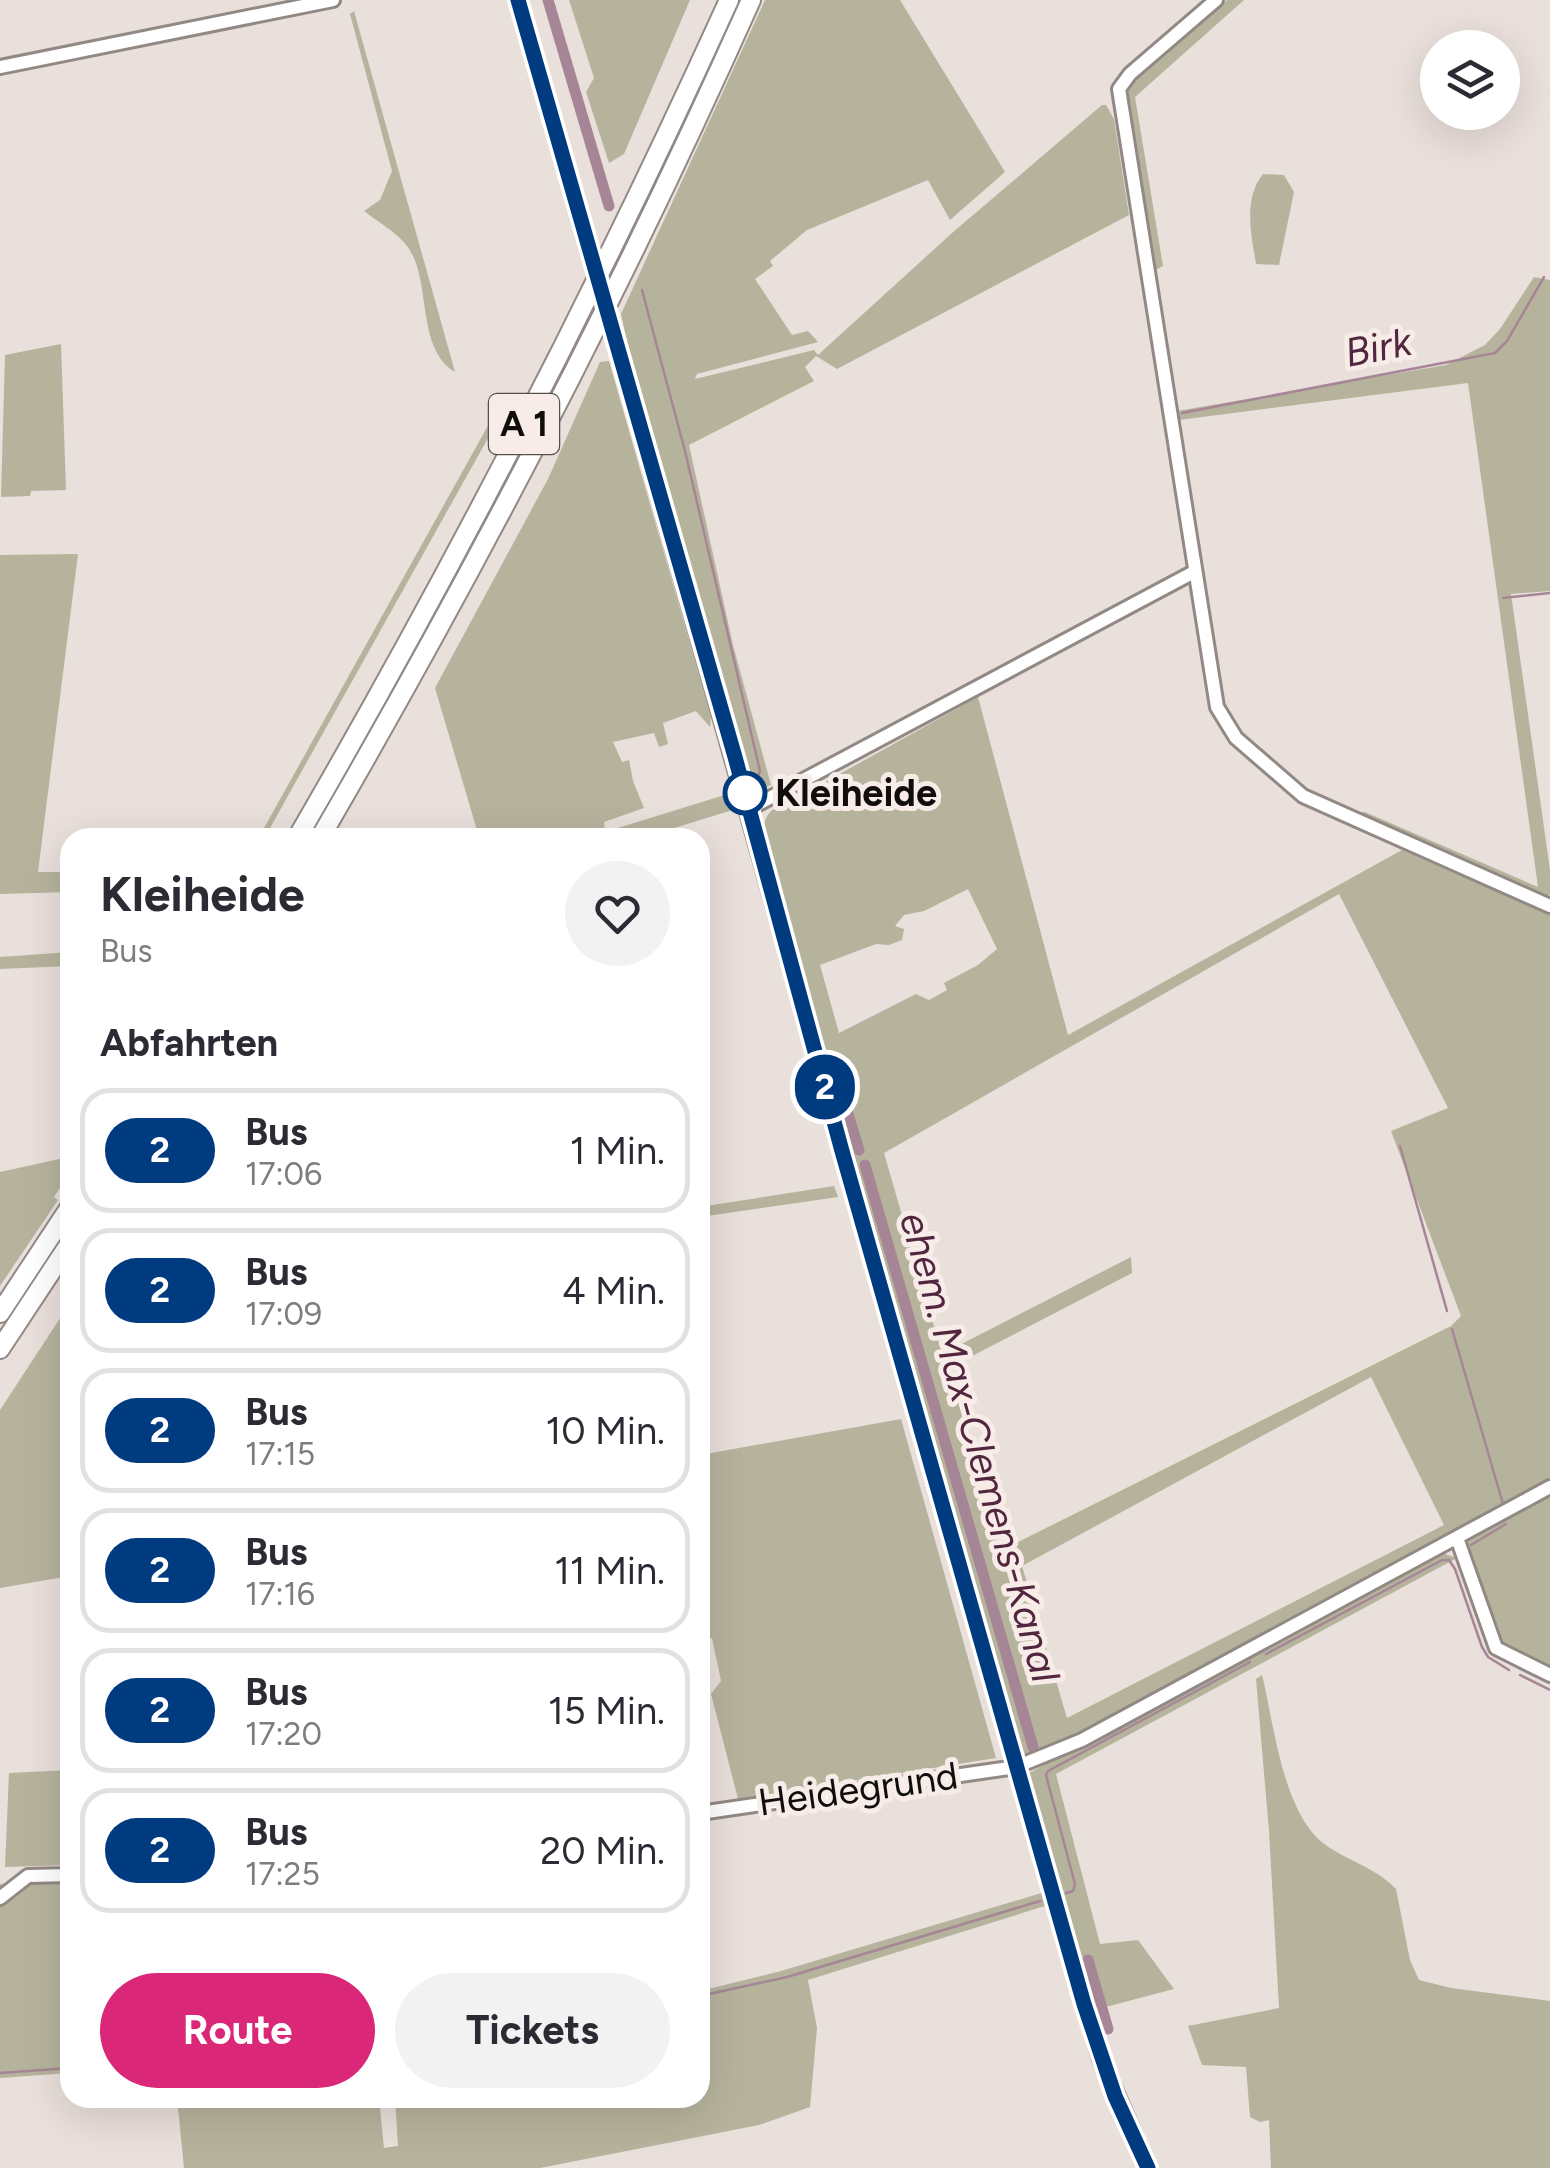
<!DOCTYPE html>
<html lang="de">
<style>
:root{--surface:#fff;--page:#f2f2f3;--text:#2b2b33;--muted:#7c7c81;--line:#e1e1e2;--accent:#db2777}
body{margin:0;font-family:Figtree,sans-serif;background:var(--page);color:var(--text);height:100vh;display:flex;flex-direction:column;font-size:38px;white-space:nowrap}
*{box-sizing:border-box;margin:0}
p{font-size:32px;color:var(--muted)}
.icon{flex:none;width:55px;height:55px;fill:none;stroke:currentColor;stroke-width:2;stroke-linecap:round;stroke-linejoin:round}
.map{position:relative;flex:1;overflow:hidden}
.drawer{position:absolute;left:60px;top:828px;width:650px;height:1280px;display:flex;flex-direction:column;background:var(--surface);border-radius:30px;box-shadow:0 10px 40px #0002}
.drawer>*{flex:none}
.badge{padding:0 20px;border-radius:32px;font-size:35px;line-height:65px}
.buttons{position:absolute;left:1420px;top:30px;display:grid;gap:20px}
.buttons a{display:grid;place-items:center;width:100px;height:100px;border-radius:50%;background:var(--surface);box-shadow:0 10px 40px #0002;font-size:50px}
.map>.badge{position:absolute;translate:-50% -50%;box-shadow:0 0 0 5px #fff}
h2{padding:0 40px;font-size:38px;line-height:90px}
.round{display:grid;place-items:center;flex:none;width:105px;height:105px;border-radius:52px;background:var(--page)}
.headline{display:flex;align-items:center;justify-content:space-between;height:170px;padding:0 40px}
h1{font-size:48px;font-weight:700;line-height:75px}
.cta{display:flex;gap:20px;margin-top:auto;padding:20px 40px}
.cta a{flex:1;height:115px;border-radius:60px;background:var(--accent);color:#fff;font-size:40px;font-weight:700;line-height:115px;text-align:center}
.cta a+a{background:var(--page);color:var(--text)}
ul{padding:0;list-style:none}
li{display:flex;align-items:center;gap:30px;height:125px;margin:0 20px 15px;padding:0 20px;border:5px solid var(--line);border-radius:30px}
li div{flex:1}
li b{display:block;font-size:38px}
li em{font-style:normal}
li .badge{min-width:110px;font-weight:700;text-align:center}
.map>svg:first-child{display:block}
.green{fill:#b6b39d;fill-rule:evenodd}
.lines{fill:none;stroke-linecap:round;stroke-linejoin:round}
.stream{stroke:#a68696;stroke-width:2.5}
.canal{stroke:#a68696;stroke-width:11}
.minor-casing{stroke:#928985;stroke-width:18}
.major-casing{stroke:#928985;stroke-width:20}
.highway-casing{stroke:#928985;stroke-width:22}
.minor{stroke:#fff;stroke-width:12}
.major{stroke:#fff;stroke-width:15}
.highway{stroke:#fff;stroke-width:18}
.major-bridge-casing{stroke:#928985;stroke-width:20;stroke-linecap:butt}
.major-bridge{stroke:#fff;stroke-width:15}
.line-casing{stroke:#fff;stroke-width:22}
.line{stroke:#003b80;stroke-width:15}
.stop-dot{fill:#fff;stroke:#003b80;stroke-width:5}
.labels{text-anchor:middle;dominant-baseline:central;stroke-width:10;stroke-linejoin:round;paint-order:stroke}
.shield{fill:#f7ece8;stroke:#55504e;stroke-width:2.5}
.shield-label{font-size:35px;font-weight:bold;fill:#100d0c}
.stop-label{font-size:38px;font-weight:bold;fill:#100d0c;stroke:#f7ece8;text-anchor:start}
.street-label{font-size:38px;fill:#100d0c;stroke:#f7ece8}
.water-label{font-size:40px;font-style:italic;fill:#53263f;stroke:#f7ece8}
</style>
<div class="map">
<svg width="1550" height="2168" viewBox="0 0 1550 2168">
<rect width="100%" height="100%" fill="#e9dfdb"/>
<path class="green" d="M569 0H690L624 154 609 163 586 92 594 78Z
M765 0H900L1005 172 950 220 928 180 807 230 770 261 773 266 755 279 792 335 808 331 818 342 697 374 695 379 814 350 818 355 952 233 1102 105H1106L1114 119 1129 215 837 369 816 356 805 367 814 381 689 445 733 645 771 785 760 790 750 786 634 374 621 314Z
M1227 0H1244L1135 97 1163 266 1152 272 1125 101 1131 82Z
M354 11 455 372C418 350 430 288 412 254 404 236 379 223 364 211L380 200 392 171 350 14Z
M1263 174 1284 175 1294 192 1279 265 1256 264C1251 234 1243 199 1263 174Z
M1534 277 1550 280V591L1511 594 1550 870V895L1547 897 1356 814 1365 812 1538 887 1468 383 1179 420 1177 411 1446 365 1485 345 1500 329Z
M61 344 66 490 31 491 30 496 1 497 5 355Z
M609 361 711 717 710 727 696 711 663 723 668 744 659 747 654 733 613 742 622 762 629 760 633 781 644 808 604 822 605 832 731 793 736 809 645 837H479L435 688 548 479 600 362Z
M500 404 506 406 265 837H259Z
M78 554 38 872H70V892L0 894V555Z
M978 697 1068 1035 1402 850 1550 915V1671L1502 1642 1466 1541 1510 1517 1507 1505 1039 1753 1028 1756 1020 1750 837 1105 763 830C766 807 781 804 800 796ZM968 889 997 949 978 965 944 983 947 990 929 1000 916 994 839 1033 820 965 876 944 889 945 902 940 904 929 895 926 904 915 924 911ZM1339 894 1448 1108 1391 1131 1461 1316 1451 1326 1000 1551 949 1368 1132 1273 1131 1257 942 1354 884 1153ZM1371 1377 1444 1525 1067 1718 1022 1566Z
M70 952V966L0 969V957Z
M70 1149V1173L54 1197 58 1200 0 1286V1172L64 1158Z
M834 1186 838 1197 700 1217V1207Z
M70 1303V1576L0 1588V1410Z
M901 1419 996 1758 738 1799 711 1694 721 1681 712 1638 700 1640V1455Z
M1442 1553 1457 1558 1056 1774 1100 1944 1138 1940 1174 1989 1094 2010 1027 1774Z
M1262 1675C1274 1723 1282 1810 1323 1843 1345 1860 1377 1868 1396 1889L1410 1960 1419 1980 1451 1988 1550 2001V2168H1271L1269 2120 1260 2122 1250 2117 1246 2067 1202 2065 1188 2026 1279 2008 1269 1831 1256 1679Z
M70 1770V1865L5 1867 9 1773Z
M70 1882V2073L0 2078V1884Z
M1045 1892 1048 1905 808 1980 817 2028 810 2107 759 2125 540 2168H184L177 2098H379L384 2148 398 2146 395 2098H700V1991L781 1971Z"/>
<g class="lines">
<path class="stream" d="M642 290 685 451 760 771 757 780
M1182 413 1495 353 1507 341 1544 277
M1503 598 1550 593
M1400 1146 1447 1311
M1452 1329 1503 1504
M1471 1545 1506 1524
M1266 1654 1442 1560H1449L1455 1569 1482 1647 1488 1657 1509 1670
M1520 1675 1550 1690
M1066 1893 1073 1891 1075 1884 1046 1775 1048 1771 1250 1662
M700 1996 787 1977 1040 1901
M0 2073 70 2068"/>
<path class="canal" d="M548 0 609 206
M833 1064 859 1150
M865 1165 1033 1747
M1088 1960 1108 2029"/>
<defs>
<path id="minor" d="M1216 0 1130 74 1119 89 1217 707 1236 738 1303 796 1550 906
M0 67 333 0
M749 809 1194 572
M1457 1538 1496 1648 1550 1675
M700 1813 1016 1767 1082 1740 1550 1487
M0 1898 28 1876 70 1875"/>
<path id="major" d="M518 0 584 233
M618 350 1069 1953 1101 2059 1148 2168"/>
<path id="highway" d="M297 838C455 566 599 286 729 0
M320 838C478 566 623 287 751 0
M0 1313 70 1207
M0 1349 70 1243"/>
</defs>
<use href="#minor" class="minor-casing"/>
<use href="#major" class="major-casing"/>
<use href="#highway" class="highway-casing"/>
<use href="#minor" class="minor"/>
<use href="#major" class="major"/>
<use href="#highway" class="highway"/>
<defs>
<path id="major-bridge" d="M584 233 618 350"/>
</defs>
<use href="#major-bridge" class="major-bridge-casing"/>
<use href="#major-bridge" class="major-bridge"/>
</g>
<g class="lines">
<defs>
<path id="line" d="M518 0 735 757 842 1151 1084 2004 1115 2096 1148 2168"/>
</defs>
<use href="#line" class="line-casing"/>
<use href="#line" class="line"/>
</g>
<circle class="stop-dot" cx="745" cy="793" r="20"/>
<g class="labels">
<rect class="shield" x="489" y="394" width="70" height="60" rx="8"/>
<g class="shield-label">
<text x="524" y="424">A 1</text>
</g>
<g class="stop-label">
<text x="775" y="793">Kleiheide</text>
</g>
<g class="street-label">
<text transform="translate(858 1789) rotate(-8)">Heidegrund</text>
</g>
<g class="water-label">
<text transform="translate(1378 347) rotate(-11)">Birk</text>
<text transform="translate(980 1447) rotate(74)">ehem. Max-Clemens-Kanal</text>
</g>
</g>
</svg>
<div class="buttons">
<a><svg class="icon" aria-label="layers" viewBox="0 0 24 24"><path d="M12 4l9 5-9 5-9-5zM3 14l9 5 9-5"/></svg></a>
</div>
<b class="badge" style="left:825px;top:1087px;background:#003b80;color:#fff">2</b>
<section class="drawer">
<div class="headline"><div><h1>Kleiheide</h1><p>Bus</p></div><a class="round"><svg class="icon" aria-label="heart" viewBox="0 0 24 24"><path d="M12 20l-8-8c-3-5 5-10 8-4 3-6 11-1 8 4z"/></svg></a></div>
<h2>Abfahrten</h2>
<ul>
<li><span class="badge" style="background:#003b80;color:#fff">2</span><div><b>Bus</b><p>17:06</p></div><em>1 Min.</em></li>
<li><span class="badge" style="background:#003b80;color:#fff">2</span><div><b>Bus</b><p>17:09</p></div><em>4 Min.</em></li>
<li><span class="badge" style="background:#003b80;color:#fff">2</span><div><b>Bus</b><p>17:15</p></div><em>10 Min.</em></li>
<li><span class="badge" style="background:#003b80;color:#fff">2</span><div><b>Bus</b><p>17:16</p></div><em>11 Min.</em></li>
<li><span class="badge" style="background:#003b80;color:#fff">2</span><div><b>Bus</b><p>17:20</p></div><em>15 Min.</em></li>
<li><span class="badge" style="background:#003b80;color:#fff">2</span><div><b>Bus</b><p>17:25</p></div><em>20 Min.</em></li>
</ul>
<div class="cta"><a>Route</a><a>Tickets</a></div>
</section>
</div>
